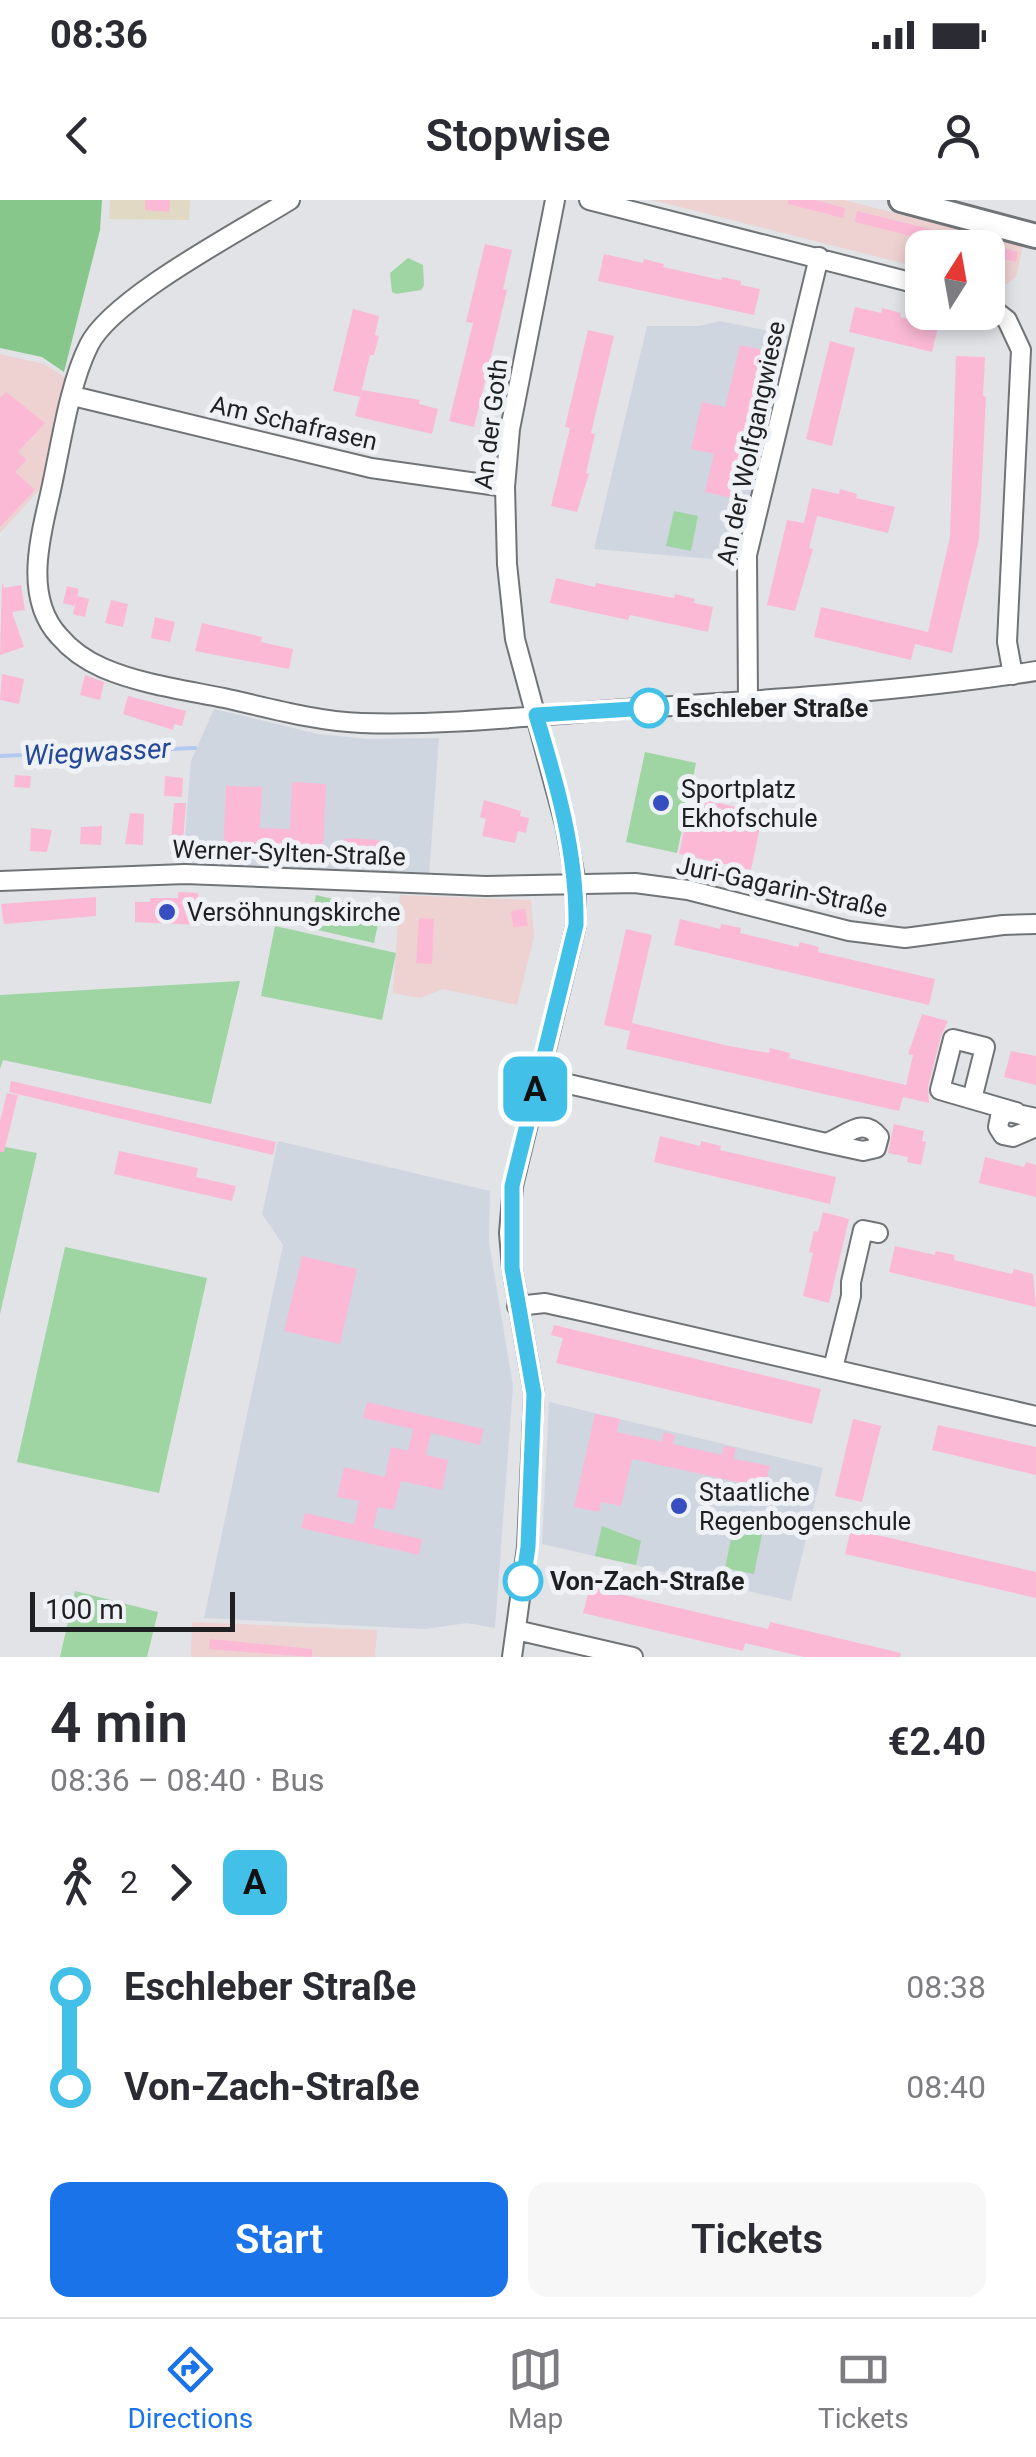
<!DOCTYPE html>
<meta charset="utf-8">
<style>
:root{--surface:#fff;--page:#f7f7f7;--text:#2b2b33;--muted:#7c7c81;--line:#e1e1e2;--accent:#1a73e8}
body{margin:0;font-family:Roboto,sans-serif;background:var(--page);color:var(--text);height:100vh;display:flex;flex-direction:column;font-size:38px;white-space:nowrap}
*{box-sizing:border-box;margin:0}
p{font-size:32px;color:var(--muted)}
.icon{flex:none;width:55px;height:55px;fill:none;stroke:currentColor;stroke-width:2;stroke-linecap:round;stroke-linejoin:round}
.map{position:relative;height:1457px;overflow:hidden}
.sheet{display:flex;flex-direction:column;background:var(--surface);flex:1}
.sheet>*{flex:none}
.badge{padding:0 20px;border-radius:15px;font-size:35px;line-height:65px}
.needle{width:65px;rotate:11deg}
.controls{position:absolute;left:905px;top:30px;display:grid;gap:20px}
.controls a{display:grid;place-items:center;width:100px;height:100px;border-radius:20px;background:var(--surface);box-shadow:0 5px 15px #0003;font-size:50px}
.scale{position:absolute;left:30px;bottom:25px;width:205px;box-sizing:border-box;padding-left:10px;border:5px solid #1f2022;border-top:0;font-size:28px;line-height:35px;white-space:nowrap;color:#1f2022;-webkit-text-stroke:8px #eef1f5;paint-order:stroke}
.map>.badge{position:absolute;translate:-50% -50%;box-shadow:0 0 0 5px #fff}
.legs{display:flex;align-items:center;gap:15px;height:110px;padding:0 50px;font-size:32px}
.legs p{margin-inline-start:auto}
.overview{display:flex;align-items:center;justify-content:space-between;height:170px;padding:0 50px}
h1{font-size:55px;font-weight:600;line-height:75px}
.cta{display:flex;gap:20px;margin-top:auto;padding:20px 50px}
.cta a{flex:1;height:115px;border-radius:20px;background:var(--accent);color:#fff;font-size:40px;font-weight:600;line-height:115px;text-align:center}
.cta a+a{background:var(--page);color:var(--text)}
ul{padding:0 50px;list-style:none}
li{display:flex;align-items:center;gap:35px;height:100px;font-size:38px}
li i{display:grid;place-items:center;width:15px;height:100%;margin:0 12px;background:currentColor}
li i::after{content:'';width:25px;height:25px;margin:-12px;border:8px solid;border-radius:50%;background:var(--surface)}
li p{margin-inline-start:auto}
li:first-child i{background:linear-gradient(#0000 50%,currentColor 0)}
li:last-child i{background:linear-gradient(currentColor 50%,#0000 0)}
.status{display:flex;justify-content:space-between;align-items:center;height:70px;padding:0 50px;background:var(--surface);direction:ltr}
.status svg{height:28px;fill:currentColor}
header{display:flex;justify-content:space-between;align-items:center;height:130px;padding:0 50px;background:var(--surface);font-size:45px;font-weight:600}
.tabs{display:flex;justify-content:space-around;align-items:center;height:140px;border-top:2px solid var(--line);background:var(--surface);font-size:28px;color:var(--muted)}
.tabs a{display:grid;justify-items:center;gap:5px}
.tabs .on{color:var(--accent)}
.map>svg:first-child{display:block}
.commercial{fill:#e2d9c4}
.industrial{fill:#edd2d1}
.built{fill:#cfd6e0}
.green{fill:#9fd5a2}
.forest{fill:#87c78b}
.lines{fill:none;stroke-linecap:round;stroke-linejoin:round}
.stream{stroke:#b3c9f2;stroke-width:4}
.building{fill:#fbb9d6}
.minor-casing{stroke:#717477;stroke-width:22}
.major-casing{stroke:#717477;stroke-width:28}
.minor{stroke:#fff;stroke-width:18}
.major{stroke:#fff;stroke-width:22}
.line-1-casing{stroke:#fff;stroke-width:22}
.line-1{stroke:#42c0e8;stroke-width:15}
.stop-1-dot{fill:#fff;stroke:#42c0e8;stroke-width:5}
.poi-dot{fill:#364ec0;stroke:#eef1f5;stroke-width:4}
.labels{text-anchor:middle;dominant-baseline:central;stroke-width:10;stroke-linejoin:round;paint-order:stroke}
.street-label{font-size:25px;fill:#1f2022;stroke:#eef1f5}
.stop-label{font-size:25px;font-weight:bold;fill:#1f2022;stroke:#eef1f5;text-anchor:start}
.poi-label{font-size:25px;fill:#1f2022;stroke:#eef1f5;text-anchor:start}
.water-label{font-size:28px;font-style:italic;fill:#244897;stroke:#eef1f5}
</style>
<div class="status"><b>08:36</b><svg viewBox="0 0 49 12"><path d="M0 12V9h3v3zM5 12V6h3v6zM10 12V3h3v9zM15 12V0h3v12zM26 1h20v11H26zM47 4h2v5h-2z"/></svg></div>
<header><svg class="icon" aria-label="back" viewBox="0 0 24 24"><path d="M15 5l-7 7 7 7"/></svg>Stopwise<svg class="icon" aria-label="person" viewBox="0 0 24 24"><circle cx="12" cy="8" r="4"/><path d="M4 21q1-7 8-7t8 7"/></svg></header>
<div class="map">
<svg width="1036" height="1457" viewBox="0 0 1036 1457">
<rect width="100%" height="100%" fill="#e1e3e7"/>
<path class="commercial" d="M110 0H190L189 20 109 19Z"/>
<path class="industrial" d="M652 0H844L1023 46 1016 77 1001 88 988 85V48H922V68Z
M0 154 44 164 68 179 43 286 0 333Z
M400 695 531 700 534 737 517 805 443 789 420 798 393 793Z
M192 1422 377 1430 375 1457H191Z"/>
<path class="built" d="M720 121 788 135 736 361 594 349 647 126H699Z
M214 509 318 534 368 539 439 538 429 676 183 663 191 561Z
M278 941 490 991 489 1042 513 1186 495 1428 467 1423 425 1429 204 1418 283 1045 262 1014Z
M549 1202 823 1268 791 1401 542 1344Z"/>
<path class="green" d="M408 58 423 65 424 85 421 90 396 94 392 92 390 73Z
M674 311 698 316 691 351 666 346Z
M645 552 696 563 677 653 626 642Z
M316 695 381 710 374 743 309 728Z
M275 726 396 753 382 820 261 796Z
M240 781 211 904 3 860 0 869V795Z
M0 946 37 953 0 1114Z
M65 1047 207 1078 159 1293 17 1262Z
M735 1319 764 1325 754 1374 725 1368Z
M602 1326 641 1341 636 1365 595 1356Z
M75 1391 158 1412 147 1457H60Z"/>
<path class="forest" d="M0 0H102L100 30 64 172 42 157 0 148Z"/>
<g class="lines">
<path class="stream" d="M0 556 195 548"/>
</g>
<path class="building" d="M145 0H170L169 12 145 10Z
M788 0H815L845 8 843 18 788 4Z
M857 11 986 43 985 48H958L855 22Z
M485 44 512 50 503 89 507 90 474 227 449 221 473 123 466 122Z
M988 44 1018 52 1016 62 988 55Z
M604 54 643 63 644 59 664 64 663 67 721 80 722 77 741 81V85L760 89 754 115 598 81Z
M855 107 881 113 882 108 901 113 900 117 938 126 932 152 849 132Z
M353 109 379 116 375 135 379 136 374 155H370L360 197 333 191Z
M588 130 614 136 591 233 595 234 586 273 589 274 577 312 551 306 570 228 565 227Z
M830 141 855 148 832 246 806 239Z
M740 145 767 151 732 298 705 292 714 254 691 249 702 202 725 207Z
M956 156 985 157 983 196 986 197 979 339 952 453 915 444 911 460 814 437 821 407 928 432 950 337Z
M362 190 420 200 419 204 438 209 432 234 355 216Z
M6 192 45 223 18 252 27 260 15 272 35 290 0 327V198Z
M812 288 839 294 840 289 857 294 856 298 895 307 888 333 817 316 809 348 813 349 795 411 767 405 787 320 804 323Z
M556 378 595 387 596 383 674 398 675 394 695 399 694 403 713 407 708 432 630 415 628 420 550 403Z
M2 382 4 388 21 385 25 410 12 412 24 447 0 455Z
M67 386 79 389 77 396 89 399 85 417 73 414 76 400 74 406 63 403Z
M111 400 128 404 123 427 105 423Z
M155 417 175 422 170 442 151 438Z
M202 423 262 437 261 442 293 449 289 469 195 451Z
M2 474 24 479 19 504 0 500Z
M85 475 104 482 100 500 80 495Z
M128 496 186 511 182 526 174 524 173 530 123 514Z
M15 575 31 576 30 588 14 587Z
M165 576 183 578 182 597 164 596Z
M292 582 326 584 323 656 223 658 226 586 262 587 260 628 290 629Z
M691 597 763 613 751 670 679 654Z
M484 600 521 611 520 616 529 618 526 633 518 631 515 643 482 636 486 619 480 617Z
M174 603H186L182 655 170 654Z
M130 613 144 614 143 645 125 644Z
M102 626 101 645 80 644 81 627Z
M31 628 52 630 47 652 30 651Z
M345 638 379 640V652L345 650Z
M178 692 198 693V725L135 722V702H150V698H178Z
M96 697V716L4 724 1 704Z
M525 709 528 726 513 727 511 711Z
M419 718 434 719 432 764 416 763Z
M680 719 720 729 721 724 741 728 740 733 798 747 800 742 819 747 818 752 935 779 929 805 674 745Z
M626 729 652 735 630 831 604 825Z
M922 814 948 821 941 836 928 887 929 903 903 897 899 911 626 849 632 823 729 846 769 853 770 848 790 853 789 858 906 885 913 855 908 854Z
M1011 851 1036 856V885L1004 877Z
M11 881 276 942 273 955 9 892Z
M7 893 18 895 4 952H0V921Z
M894 924 924 931 922 941 926 942 921 965 907 962 908 957 888 953Z
M660 936 700 946 701 941 721 946 720 950 836 977 830 1004 654 962Z
M119 951 198 968 196 977 236 986 232 1001 114 974Z
M985 957 1024 967 1026 962 1036 965V997L979 983Z
M823 1012 849 1019 829 1103 803 1096 813 1053 809 1052 814 1031 818 1032Z
M895 1046 935 1055 936 1051 955 1055 954 1060 1012 1074 1014 1069 1033 1074 1036 1107 889 1072Z
M302 1056 357 1069 340 1144 284 1131Z
M554 1125 821 1189 812 1224 556 1163 563 1138 551 1135Z
M367 1202 484 1229 480 1245 431 1233 426 1255 448 1260 442 1290 401 1281 394 1310 378 1307 373 1328 422 1339 419 1355 301 1328 305 1313 354 1324 359 1301 337 1297 344 1267 385 1277 391 1247 408 1251 413 1229 363 1218Z
M595 1214 620 1219 617 1232 662 1242 664 1232 675 1235 673 1244 722 1255 724 1246 736 1248 734 1259 770 1266 765 1288 632 1259 621 1306 601 1302 599 1312 574 1307Z
M853 1219 881 1226 862 1302 835 1296Z
M938 1225 1036 1247V1275L932 1250Z
M851 1329 1036 1372V1398L845 1354Z
M590 1387 768 1429 770 1422 901 1453 900 1457H804L745 1443 743 1451 583 1413Z
M210 1439 312 1449V1457L209 1449Z"/>
<g class="lines">
<defs>
<path id="minor" d="M290 0C242 30 112 98 89 145 67 189 60 254 48 303 38 346 26 400 59 436 70 449 87 461 103 468 140 484 184 490 224 498 269 508 315 521 361 523 449 526 538 515 626 509 763 500 900 492 1036 471
M589 0 922 85
M988 105 1007 120 1021 150 1007 442 1013 475
M73 196 371 268 505 287
M748 501 747 355 819 57
M0 681 185 674 486 686 635 683 688 690 849 731 905 738 1003 725 1036 724
M538 877 826 943 863 951 876 948 879 937C862 915 846 937 826 943
M972 899 985 847 953 839 940 890 1016 912
M1036 918 1008 912 1000 917 998 927 1003 935 1013 937 1036 927
M517 1106 545 1103 590 1113 1036 1216
M833 1168 851 1096V1082L863 1030 878 1033
M516 1430 633 1457
M512 1457 527 1347 534 1194 512 1068 509 1033 513 986 576 725V684L566 628 515 439 507 364 505 287 510 229 555 0"/>
<path id="major" d="M901 0 1036 36"/>
</defs>
<use href="#minor" class="minor-casing"/>
<use href="#major" class="major-casing"/>
<use href="#minor" class="minor"/>
<use href="#major" class="major"/>
</g>
<g class="lines">
<defs>
<path id="line-1" d="M523 1381 528 1347 534 1194 512 1068V986L576 725C577 653 557 584 536 515L649 508"/>
</defs>
<use href="#line-1" class="line-1-casing"/>
<use href="#line-1" class="line-1"/>
</g>
<g class="stop-1-dot">
<circle cx="649" cy="508" r="18"/>
<circle cx="523" cy="1381" r="18"/>
</g>
<g class="poi-dot">
<circle cx="661" cy="603" r="10"/>
<circle cx="167" cy="712" r="10"/>
<circle cx="679" cy="1306" r="10"/>
</g>
<g class="labels">
<g class="street-label">
<text transform="translate(294 223) rotate(13)">Am Schafrasen</text>
<text transform="translate(491 224) rotate(-83)">An der Goth</text>
<text transform="translate(751 243) rotate(-78)">An der Wolfgangwiese</text>
<text transform="translate(289 653) rotate(2)">Werner-Sylten-Straße</text>
<text transform="translate(782 687) rotate(12)">Juri-Gagarin-Straße</text>
</g>
<g class="stop-label">
<text x="676" y="508">Eschleber Straße</text>
<text x="550" y="1381">Von-Zach-Straße</text>
</g>
<g class="poi-label">
<text x="681" y="589">Sportplatz<tspan x="681" dy="29">Ekhofschule</tspan></text>
<text x="187" y="712">Versöhnungskirche</text>
<text x="699" y="1292">Staatliche<tspan x="699" dy="29">Regenbogenschule</tspan></text>
</g>
<g class="water-label">
<text transform="translate(97 552) rotate(-3)">Wiegwasser</text>
</g>
</g>
</svg>
<div class="controls">
<a><svg class="needle" viewBox="-14 -14 28 28"><path d="M0-13l5 13h-10z" fill="#e53935"/><path d="M0 13l5-13h-10z" fill="#7c7c81"/></svg></a>
</div>
<div class="scale">100 m</div>
<b class="badge" style="left:535px;top:889px;background:#42c0e8;color:#111">A</b>
</div>
<section class="sheet">
<div class="overview"><div><h1>4 min</h1><p>08:36 – 08:40 · Bus</p></div><b>€2.40</b></div>
<div class="legs"><svg class="icon" aria-label="walk" viewBox="0 0 24 24"><circle cx="13" cy="4" r="2"/><path d="M13 8l-2 6 4 7M11 14l-3 7M7 12l3-4h3l4 4"/></svg>2<svg class="icon" aria-label="forward" viewBox="0 0 24 24"><path d="M9 5l7 7-7 7"/></svg><b class="badge" style="background:#42c0e8;color:#111">A</b></div>
<ul>
<li><i style="color:#42c0e8"></i><b>Eschleber Straße</b><p>08:38</p></li>
<li><i style="color:#42c0e8"></i><b>Von-Zach-Straße</b><p>08:40</p></li>
</ul>
<div class="cta"><a>Start</a><a>Tickets</a></div>
</section>
<nav class="tabs">
<a class="on"><svg class="icon" aria-label="directions" viewBox="0 0 24 24"><path d="M12 3l9 9-9 9-9-9zM9 14v-3h6M13 9l2 2-2 2"/></svg>Directions</a>
<a><svg class="icon" aria-label="map" viewBox="0 0 24 24"><path d="M3 6l6-2 6 2 6-2v14l-6 2-6-2-6 2zM9 4v14M15 6v14"/></svg>Map</a>
<a><svg class="icon" aria-label="tickets" viewBox="0 0 24 24"><path d="M3 7h18v10H3zM15 7v10"/></svg>Tickets</a>
</nav>
